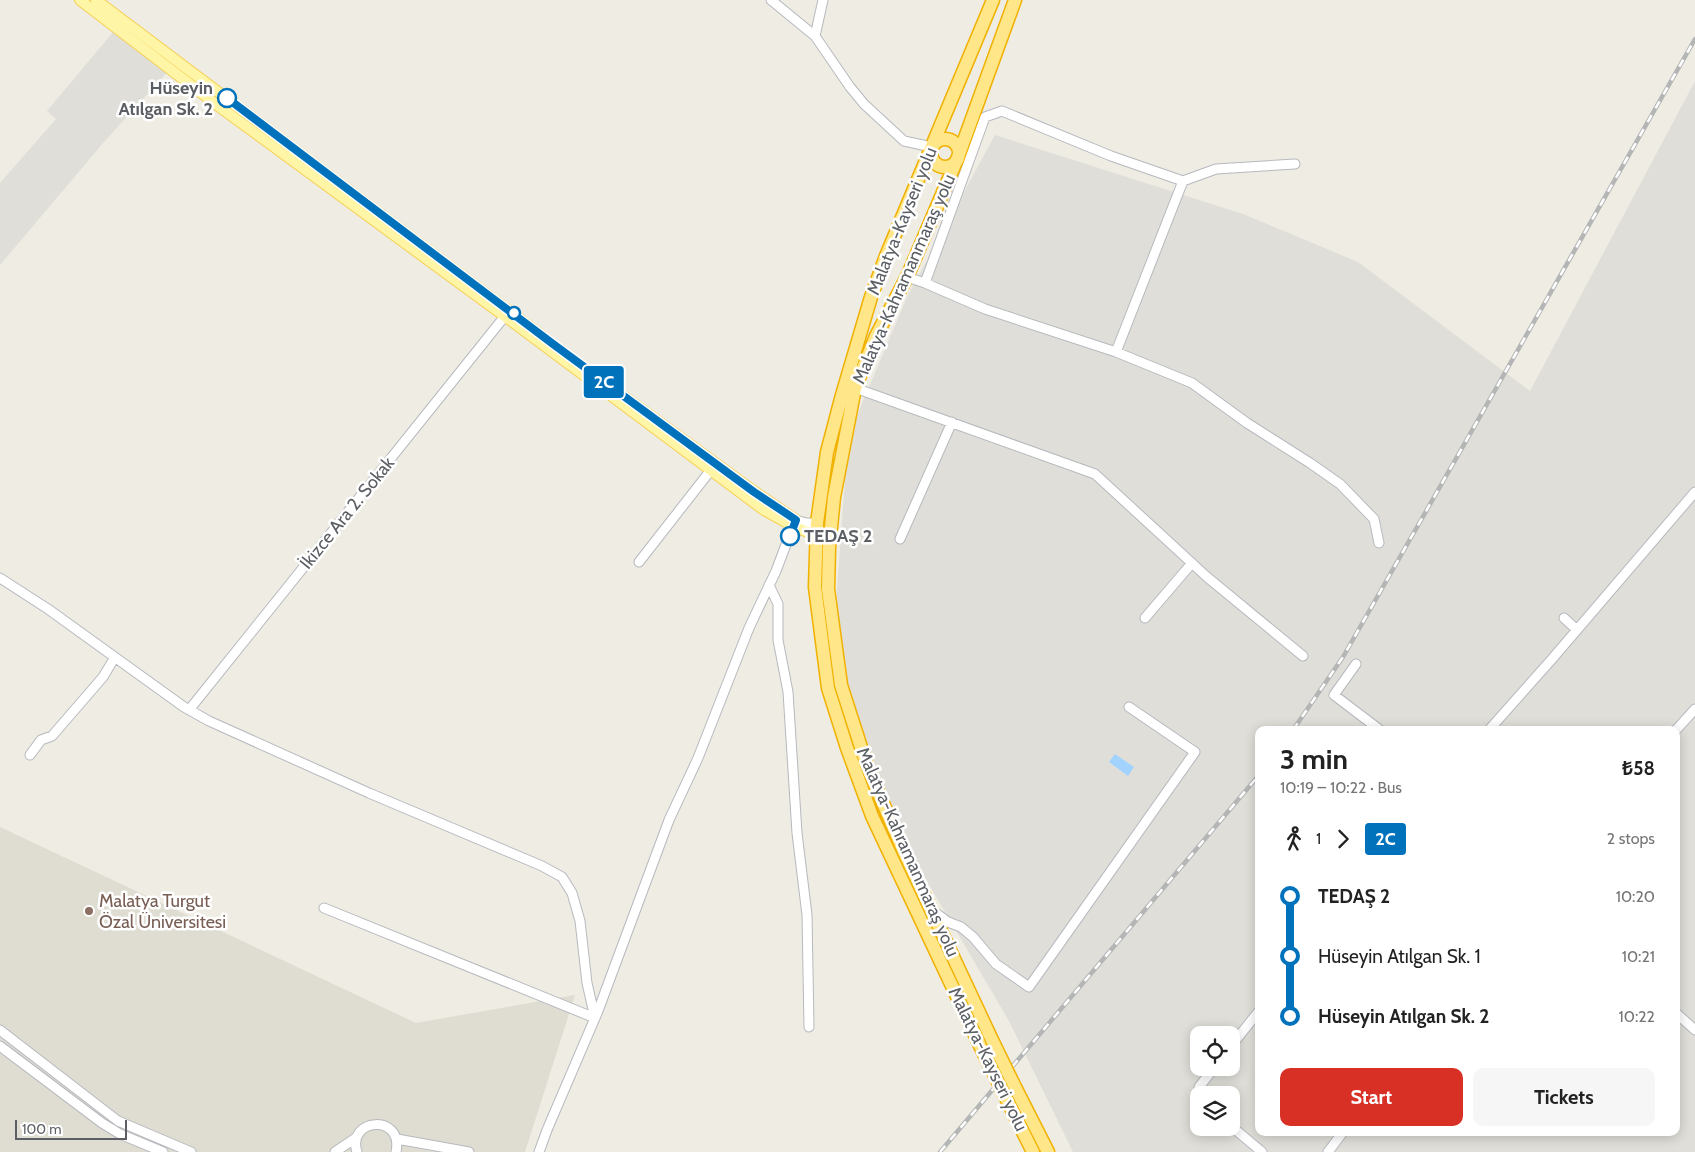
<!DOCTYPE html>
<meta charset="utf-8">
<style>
:root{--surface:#fff;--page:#f6f6f6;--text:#222;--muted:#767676;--accent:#d93025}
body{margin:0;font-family:Cabin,sans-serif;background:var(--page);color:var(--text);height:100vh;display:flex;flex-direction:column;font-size:19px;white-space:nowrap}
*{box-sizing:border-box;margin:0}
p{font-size:16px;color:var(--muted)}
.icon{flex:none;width:28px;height:28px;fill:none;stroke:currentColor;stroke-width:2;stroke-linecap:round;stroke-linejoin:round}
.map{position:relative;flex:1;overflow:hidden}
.side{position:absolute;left:1255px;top:726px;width:425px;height:410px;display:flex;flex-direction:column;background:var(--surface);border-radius:10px;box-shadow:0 2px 12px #0003}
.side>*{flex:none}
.badge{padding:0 10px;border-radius:4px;font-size:18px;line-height:32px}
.fabs{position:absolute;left:1190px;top:1026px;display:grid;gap:10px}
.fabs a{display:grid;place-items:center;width:50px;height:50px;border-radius:10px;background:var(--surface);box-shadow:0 2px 12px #0003;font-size:25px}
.scale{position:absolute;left:15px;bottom:12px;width:112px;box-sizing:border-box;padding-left:5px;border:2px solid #5b5f64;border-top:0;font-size:14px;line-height:18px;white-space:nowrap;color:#5b5f64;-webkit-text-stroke:4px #fff;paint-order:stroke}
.map>.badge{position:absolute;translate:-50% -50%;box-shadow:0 0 0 2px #fff}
.legs{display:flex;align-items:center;gap:8px;height:55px;padding:0 25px;font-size:16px}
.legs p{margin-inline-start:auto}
.head{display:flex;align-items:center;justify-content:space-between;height:85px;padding:0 25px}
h1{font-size:28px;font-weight:800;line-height:38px}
.action{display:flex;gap:10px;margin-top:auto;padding:10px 25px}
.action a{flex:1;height:58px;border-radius:10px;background:var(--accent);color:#fff;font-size:20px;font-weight:800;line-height:58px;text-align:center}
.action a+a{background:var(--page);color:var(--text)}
ul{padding:0 25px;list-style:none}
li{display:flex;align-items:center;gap:18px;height:60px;font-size:19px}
li i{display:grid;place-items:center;width:8px;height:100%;margin:0 6px;background:currentColor}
li i::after{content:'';width:12px;height:12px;margin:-6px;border:4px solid;border-radius:50%;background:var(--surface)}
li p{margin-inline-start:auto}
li:first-child i{background:linear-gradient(#0000 50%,currentColor 0)}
li:last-child i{background:linear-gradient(currentColor 50%,#0000 0)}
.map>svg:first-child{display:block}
.industrial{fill:#dfded8;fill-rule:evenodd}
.education{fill:#dfdcd1}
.water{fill:#a2d3ff}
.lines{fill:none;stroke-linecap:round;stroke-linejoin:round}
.minor-casing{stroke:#b6b9be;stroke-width:11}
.major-casing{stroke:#f6d055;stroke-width:12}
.highway-casing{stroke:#f1b100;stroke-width:15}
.minor{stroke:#fff;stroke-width:9}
.major{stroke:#fff5a7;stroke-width:10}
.highway{stroke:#ffe689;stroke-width:12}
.rail-casing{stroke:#b4b5b5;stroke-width:4.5}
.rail{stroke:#fff;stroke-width:2.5;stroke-dasharray:8;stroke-linecap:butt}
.highway-bridge-casing{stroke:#f1b100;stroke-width:15;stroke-linecap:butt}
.highway-bridge{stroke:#ffe689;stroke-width:12}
.line-1-casing{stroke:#fff;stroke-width:11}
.line-1{stroke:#0072bc;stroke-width:8}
.stop-1-dot{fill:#fff;stroke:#0072bc;stroke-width:2.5}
.education-dot{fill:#8d6e63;stroke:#fff;stroke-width:2}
.labels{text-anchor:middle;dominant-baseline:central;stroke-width:5;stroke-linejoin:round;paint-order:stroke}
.stop-label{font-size:18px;font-weight:bold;fill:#5b5f64;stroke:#fff;text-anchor:end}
.street-label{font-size:18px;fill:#5b5f64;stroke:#fff}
.education-label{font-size:18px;fill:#785e54;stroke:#fff;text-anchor:start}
</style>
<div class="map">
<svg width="1695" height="1152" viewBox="0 0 1695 1152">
<rect width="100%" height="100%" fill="#eeece3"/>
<path class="industrial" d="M119 25 170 69 104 142 0 265V183L56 119 47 111Z
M1695 81V1152H1073L1009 1021 910 852 851 710 836 604 848 437 907 297 995 135 1243 214 1358 262 1530 391ZM1259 730H1676V1132H1259ZM1199 1035H1231V1068H1199ZM1199 1095H1231V1128H1199Z"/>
<path class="education" d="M0 827 416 1023 575 995 525 1152H0Z"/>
<path class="water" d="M1115 754 1134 767 1128 776 1109 762Z"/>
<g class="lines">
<defs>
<path id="minor" d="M771 0 815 36 850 87 864 104 904 141 932 147
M815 36 823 0
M1183 181 1216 169 1295 164
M907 277 925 283 985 309 1116 352 1192 383 1247 423 1310 463 1340 484 1374 519 1379 543
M925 283 985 117 1002 111 1111 156 1183 181 1116 352
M855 388 1095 474 1207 577 1303 656
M900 539 952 422
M639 562 714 466
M0 578 48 609 184 707 209 721 369 793 542 866 562 877 572 893 580 921 587 983 595 1018
M769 585 778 604V640L788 692 797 833 807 915 809 1027
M1145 618 1192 563
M1564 618 1577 630
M1356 664 1334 695 1380 730
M189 710 505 316
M1489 730 1552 659 1695 492
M1676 730 1695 709
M30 755 41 740 52 736 103 677 115 657
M324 908 595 1018
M932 910 948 922 961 927 973 937 996 964 1029 987 1195 752 1129 707
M1676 1013 1695 1030
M0 1030 118 1121 191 1152
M0 1046 102 1123 120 1134 163 1152
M1231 1046 1259 1011
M1201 1095 1199 1087 1214 1068
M1231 1126 1262 1152
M397 1139 469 1152
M335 1152 357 1137
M357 1152C346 1118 404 1113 396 1152
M539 1152 547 1130 598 1011 669 820 698 758 749 628 776 571 793 526 796 520 806 523H817
M1328 1152 1343 1132"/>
<path id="major" d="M80 0 217 105 518 326 764 510 793 526 817 536
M96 0 542 336
M592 373 755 492 796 520"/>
<path id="highway" d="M931 153a14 14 0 1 1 28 0a14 14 0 1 1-28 0Z
M992 1040 904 852 867 766 841 685 828 589 829 548 834 497 855 388 876 336 907 277 958 157 1015 0
M984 1054 872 816 847 748 828 688 815 587 817 523 827 452 842 395 871 297 886 256 993 0
M1016 1089 1048 1152
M1005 1096 1033 1152"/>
</defs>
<use href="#minor" class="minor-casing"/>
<use href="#major" class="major-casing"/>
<use href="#highway" class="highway-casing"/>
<use href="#minor" class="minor"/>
<use href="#major" class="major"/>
<use href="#highway" class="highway"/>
<defs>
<path id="rail" d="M1293 730 1343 657 1695 39
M940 1152 1259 775"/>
</defs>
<use href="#rail" class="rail-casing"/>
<use href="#rail" class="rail"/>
<defs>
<path id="highway-bridge" d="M992 1040 1016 1089
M984 1054 1005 1096"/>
</defs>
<use href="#highway-bridge" class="highway-bridge-casing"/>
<use href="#highway-bridge" class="highway-bridge"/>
</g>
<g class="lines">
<defs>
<path id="line-1" d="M227 98 553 344 754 492 796 520 790 536"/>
</defs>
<use href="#line-1" class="line-1-casing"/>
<use href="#line-1" class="line-1"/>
</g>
<g class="stop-1-dot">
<circle cx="227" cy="98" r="9"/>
<circle cx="514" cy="313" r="6"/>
<circle cx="790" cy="536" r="9"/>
</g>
<circle class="education-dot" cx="89" cy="911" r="5"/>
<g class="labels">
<g class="stop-label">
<text x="213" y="88">Hüseyin<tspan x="213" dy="21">Atılgan Sk. 2</tspan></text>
<text x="804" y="536" text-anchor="start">TEDAŞ 2</text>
</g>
<g class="street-label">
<text transform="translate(902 221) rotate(-68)">Malatya-Kayseri yolu</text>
<text transform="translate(904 279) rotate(-66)">Malatya-Kahramanmaraş yolu</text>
<text transform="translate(347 513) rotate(-51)">İkizce Ara 2. Sokak</text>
<text transform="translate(908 852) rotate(66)">Malatya-Kahramanmaraş yolu</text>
<text transform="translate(988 1059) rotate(64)">Malatya-Kayseri yolu</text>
</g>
<g class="education-label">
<text x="99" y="901">Malatya Turgut<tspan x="99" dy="21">Özal Üniversitesi</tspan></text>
</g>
</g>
</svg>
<div class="fabs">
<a><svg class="icon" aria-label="locate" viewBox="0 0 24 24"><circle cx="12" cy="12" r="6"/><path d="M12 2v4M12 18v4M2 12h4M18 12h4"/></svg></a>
<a><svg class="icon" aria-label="layers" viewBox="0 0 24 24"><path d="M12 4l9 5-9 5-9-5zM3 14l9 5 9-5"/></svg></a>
</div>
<div class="scale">100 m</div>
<b class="badge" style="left:604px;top:382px;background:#0072bc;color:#fff">2C</b>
<section class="side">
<div class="head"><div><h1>3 min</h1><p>10:19 – 10:22 · Bus</p></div><b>₺58</b></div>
<div class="legs"><svg class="icon" aria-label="walk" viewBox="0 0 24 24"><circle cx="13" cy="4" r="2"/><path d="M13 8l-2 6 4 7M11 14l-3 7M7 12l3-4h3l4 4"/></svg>1<svg class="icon" aria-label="forward" viewBox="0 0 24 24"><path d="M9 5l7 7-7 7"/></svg><b class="badge" style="background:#0072bc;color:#fff">2C</b><p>2 stops</p></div>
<ul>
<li><i style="color:#0072bc"></i><b>TEDAŞ 2</b><p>10:20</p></li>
<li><i style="color:#0072bc"></i><span>Hüseyin Atılgan Sk. 1</span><p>10:21</p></li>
<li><i style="color:#0072bc"></i><b>Hüseyin Atılgan Sk. 2</b><p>10:22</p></li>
</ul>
<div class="action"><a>Start</a><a>Tickets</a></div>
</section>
</div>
